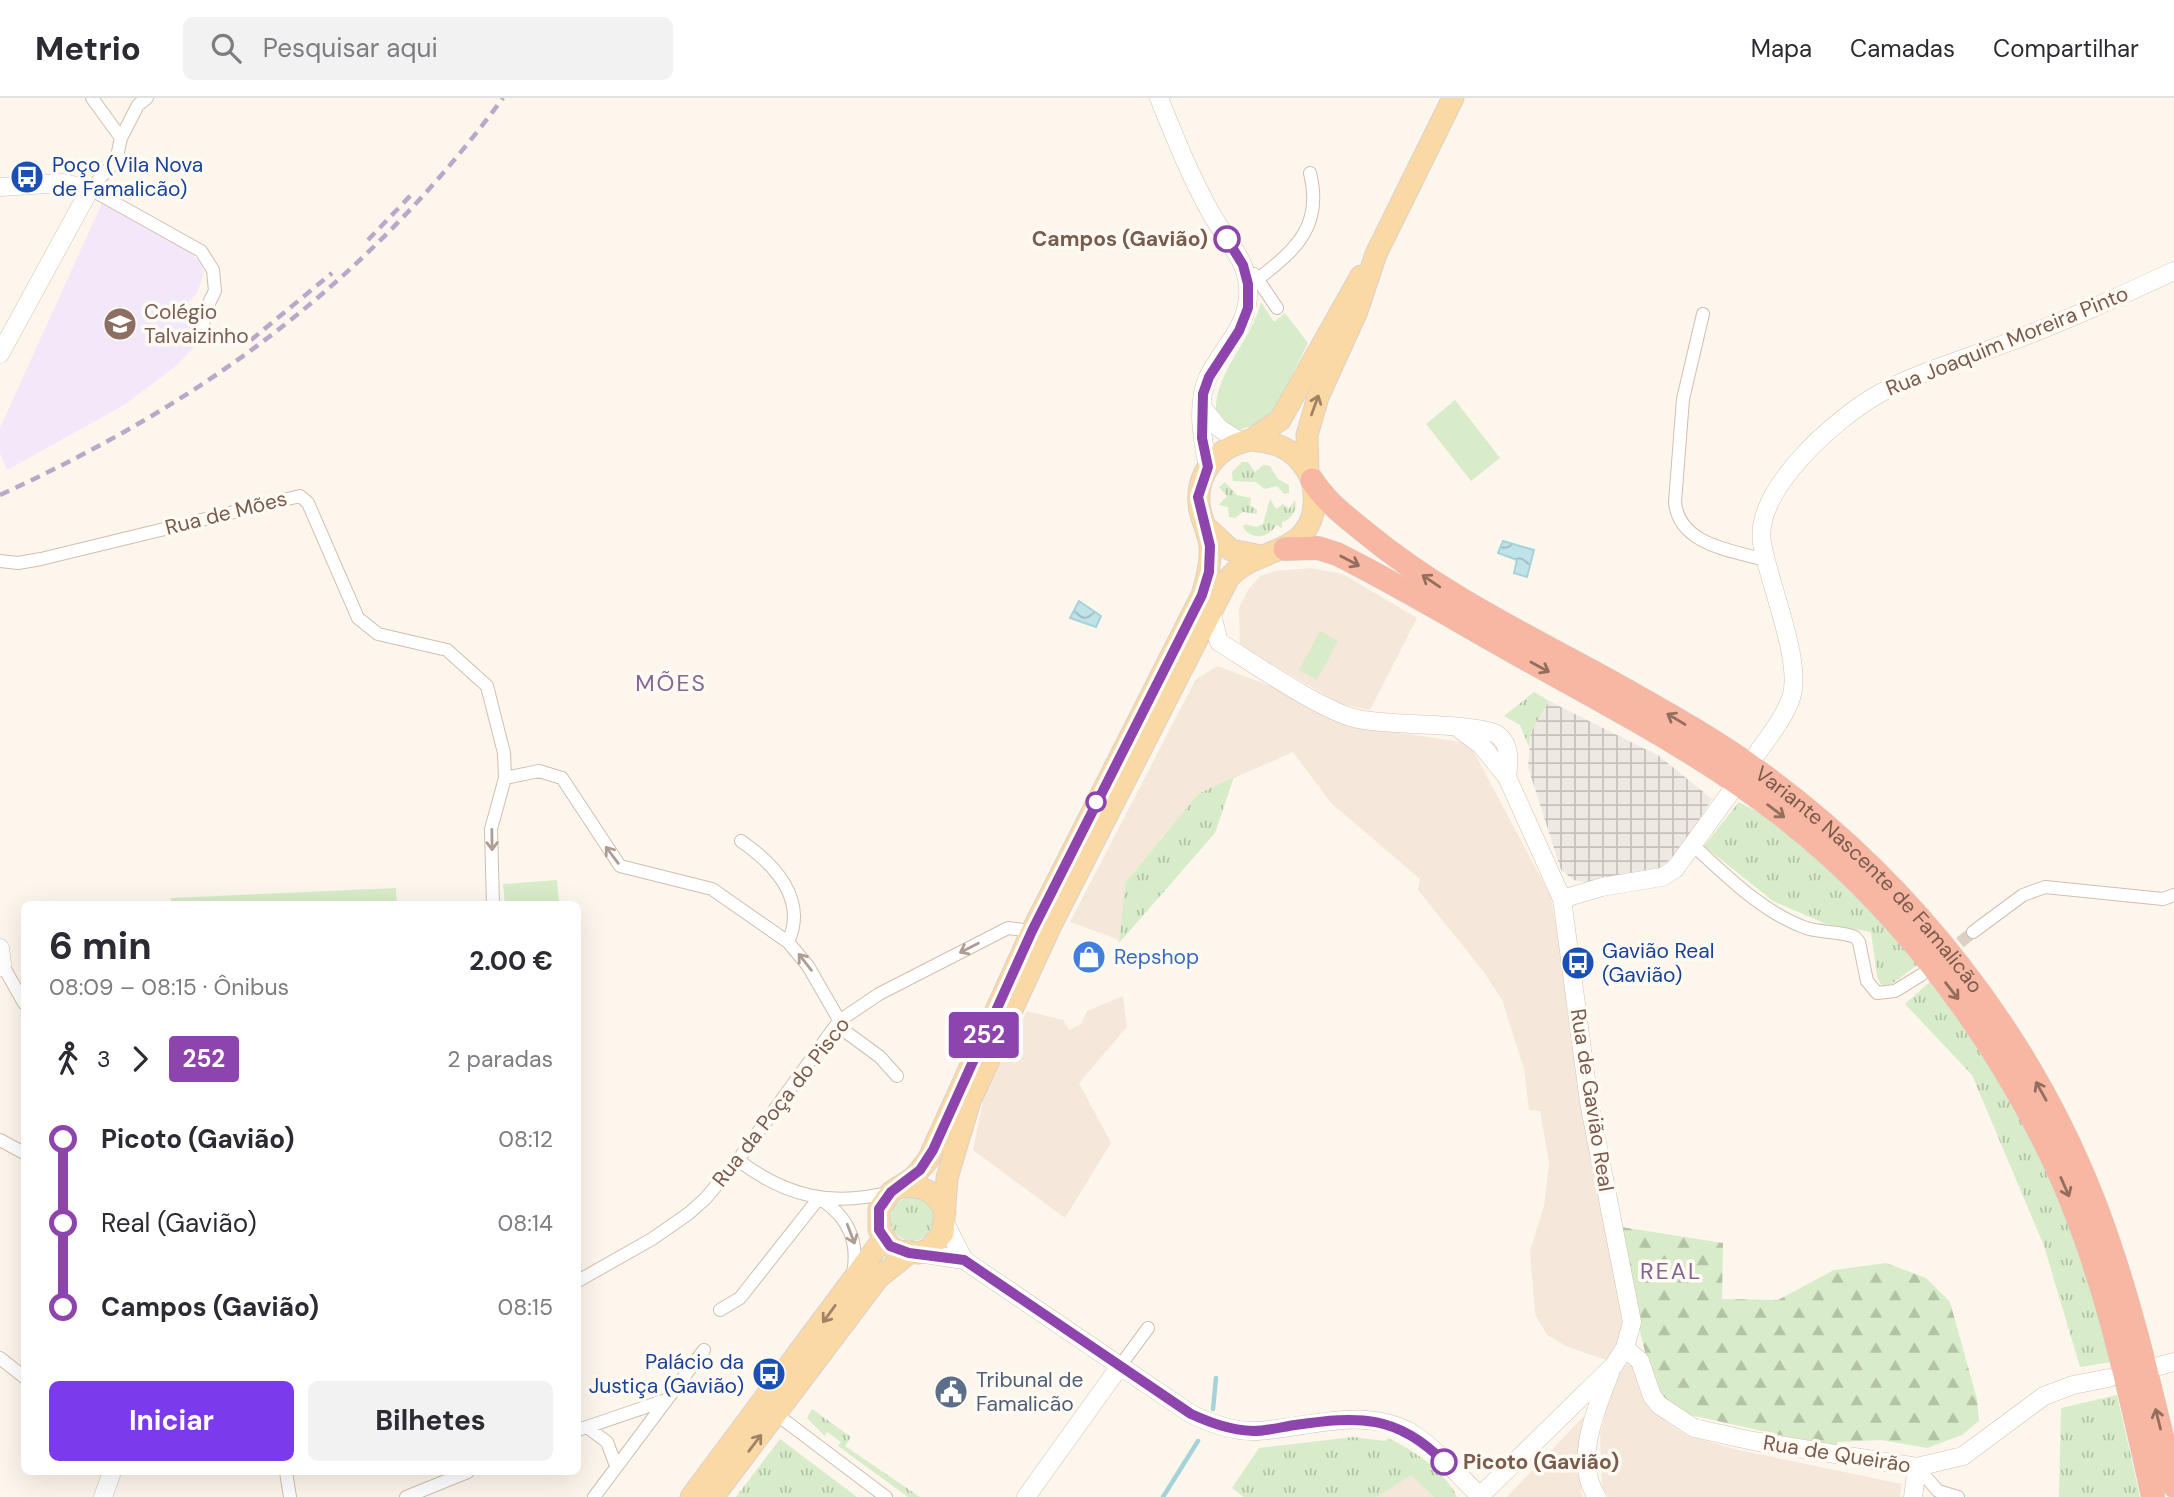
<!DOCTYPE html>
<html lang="pt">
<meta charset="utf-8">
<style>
:root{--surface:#fff;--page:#f2f2f3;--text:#2b2b33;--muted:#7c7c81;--line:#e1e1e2;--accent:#7c3aed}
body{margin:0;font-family:"DM Sans",sans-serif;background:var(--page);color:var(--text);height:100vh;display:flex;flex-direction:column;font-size:26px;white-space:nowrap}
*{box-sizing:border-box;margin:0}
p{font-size:23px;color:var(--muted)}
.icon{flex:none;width:38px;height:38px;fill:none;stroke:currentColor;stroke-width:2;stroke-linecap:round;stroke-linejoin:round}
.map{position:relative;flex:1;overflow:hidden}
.panel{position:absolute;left:21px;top:803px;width:560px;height:574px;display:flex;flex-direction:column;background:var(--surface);border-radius:10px;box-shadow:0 7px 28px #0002}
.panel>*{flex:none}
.badge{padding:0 14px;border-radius:5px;font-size:24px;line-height:46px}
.map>.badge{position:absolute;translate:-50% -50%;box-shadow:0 0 0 4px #fff}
.legs{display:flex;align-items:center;gap:10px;height:77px;padding:0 28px;font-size:23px}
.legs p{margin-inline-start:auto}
.overview{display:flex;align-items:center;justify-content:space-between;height:119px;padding:0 28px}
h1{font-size:38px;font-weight:700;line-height:52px}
.primary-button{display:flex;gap:14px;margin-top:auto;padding:14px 28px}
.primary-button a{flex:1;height:80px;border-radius:10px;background:var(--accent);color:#fff;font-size:28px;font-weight:700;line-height:80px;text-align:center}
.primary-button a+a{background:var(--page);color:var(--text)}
ul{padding:0 28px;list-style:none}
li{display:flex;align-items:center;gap:24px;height:84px;font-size:26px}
li i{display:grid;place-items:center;width:10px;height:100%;margin:0 9px;background:currentColor}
li i::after{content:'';width:18px;height:18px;margin:-9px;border:5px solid;border-radius:50%;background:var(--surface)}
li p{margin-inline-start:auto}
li:first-child i{background:linear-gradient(#0000 50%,currentColor 0)}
li:last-child i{background:linear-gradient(currentColor 50%,#0000 0)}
header{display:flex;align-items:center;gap:42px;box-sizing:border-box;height:98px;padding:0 35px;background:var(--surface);border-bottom:2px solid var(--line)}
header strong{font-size:33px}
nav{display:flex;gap:38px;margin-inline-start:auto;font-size:24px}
.search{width:490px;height:63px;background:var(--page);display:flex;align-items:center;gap:18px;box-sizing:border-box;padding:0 24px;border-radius:10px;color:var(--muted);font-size:26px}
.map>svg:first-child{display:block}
.residential{fill:#f5e8da}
.industrial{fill:url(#industrial-grid)}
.education{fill:#f3e8fa}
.grass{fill:url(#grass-tufts)}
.forest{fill:url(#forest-firs)}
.garden{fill:#d8ecc9}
.water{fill:url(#water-waves);stroke:#a5d3da;stroke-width:2}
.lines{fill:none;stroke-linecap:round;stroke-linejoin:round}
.stream{stroke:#a5d3da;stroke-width:4.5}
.street-tunnel{stroke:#dcd0c4;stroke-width:12;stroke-dasharray:12 6;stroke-linecap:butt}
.street-casing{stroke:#d1beb0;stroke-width:14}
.secondary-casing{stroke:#d6c0b0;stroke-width:19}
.primary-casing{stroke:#dad1cd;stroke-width:23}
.highway-casing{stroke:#dad1cd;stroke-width:24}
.street{stroke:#fff;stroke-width:12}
.secondary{stroke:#fff;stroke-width:18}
.primary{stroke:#fbd9a5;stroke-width:21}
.highway{stroke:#f7b7a3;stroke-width:23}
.rail{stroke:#b9a8c9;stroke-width:4.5;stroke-dasharray:10 7;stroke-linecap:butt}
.oneway{stroke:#a18267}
.oneway2{stroke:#936e5e}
.oneway3{stroke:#af9d94}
.line-1-casing{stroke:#fff;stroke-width:16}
.line-1{stroke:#8e44ad;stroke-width:10}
.stop-1-dot{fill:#fff;stroke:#8e44ad;stroke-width:3.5}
.labels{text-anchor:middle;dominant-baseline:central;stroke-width:7;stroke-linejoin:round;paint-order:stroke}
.transit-label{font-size:21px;fill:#164399;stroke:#fffaf3;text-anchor:start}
.stop-label{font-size:21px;font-weight:bold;fill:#7a5c4d;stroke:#fffaf3;text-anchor:end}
.education-label{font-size:21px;fill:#785e54;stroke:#fffaf3;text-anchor:start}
.street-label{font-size:21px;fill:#7a5c4d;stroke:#fffaf3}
.shop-label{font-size:21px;fill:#366cbe;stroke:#fffaf3;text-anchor:start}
.service-label{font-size:21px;fill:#4e5e75;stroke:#fffaf3;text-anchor:start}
.neighbourhood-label{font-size:23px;letter-spacing:2px;fill:#846695;stroke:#fffaf3}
</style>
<header>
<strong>Metrio</strong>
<div class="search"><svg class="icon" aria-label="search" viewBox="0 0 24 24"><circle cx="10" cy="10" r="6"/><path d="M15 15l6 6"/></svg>Pesquisar aqui</div>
<nav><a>Mapa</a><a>Camadas</a><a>Compartilhar</a></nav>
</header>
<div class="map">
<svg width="2174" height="1399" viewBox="0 0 2174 1399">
<defs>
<pattern id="industrial-grid" width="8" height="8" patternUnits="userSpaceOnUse" patternTransform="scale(1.75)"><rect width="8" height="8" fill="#efe9e4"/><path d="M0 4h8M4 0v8" fill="none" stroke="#c7c0bb"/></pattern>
<pattern id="grass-tufts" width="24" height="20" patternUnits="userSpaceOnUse" patternTransform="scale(1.75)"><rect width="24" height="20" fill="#d8ecc9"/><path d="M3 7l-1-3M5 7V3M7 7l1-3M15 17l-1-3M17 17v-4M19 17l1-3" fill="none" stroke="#b4c2a5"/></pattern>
<pattern id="forest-firs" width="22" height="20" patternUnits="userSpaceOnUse" patternTransform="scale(1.75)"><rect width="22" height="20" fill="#d8ecc9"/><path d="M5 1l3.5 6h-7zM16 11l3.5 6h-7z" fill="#b4c2a5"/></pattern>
<pattern id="water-waves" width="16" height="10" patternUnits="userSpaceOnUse" patternTransform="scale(1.75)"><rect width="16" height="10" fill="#bfe3e8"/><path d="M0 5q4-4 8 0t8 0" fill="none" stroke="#a0bbbe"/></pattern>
</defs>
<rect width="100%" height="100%" fill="#fdf6ec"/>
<path class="residential" d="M1311 470 1343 476 1417 520 1370 612 1341 606 1240 548 1239 510 1248 492 1260 478 1276 473Z
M1218 568 1275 590 1346 627 1468 645 1474 654 1551 799 1624 1232 1609 1263 1568 1249 1547 1237 1535 1216 1530 1153 1544 1108 1549 1065 1540 1013 1529 1012 1524 971 1502 902 1483 873 1418 792 1420 781 1331 705 1293 654 1198 696 1125 785 1119 845 1117 841 1070 824 1196 581Z
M1123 898 1127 929 1079 985 1111 1045 1065 1120 973 1052 987 984 1027 913 1063 922 1069 932 1081 926 1087 913Z
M1632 1266 1644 1298 1666 1324 1687 1338 1739 1352 1902 1386 1900 1399H1609L1602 1389 1600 1337 1613 1281 1621 1267Z
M1584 1318 1581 1395 1583 1399H1507Z
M1412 1376 1434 1399H1377Z"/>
<path class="industrial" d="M1549 603 1659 658 1712 701 1681 750 1662 769 1642 778 1596 787 1574 782 1561 772 1528 669 1531 634Z"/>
<path class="education" d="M102 105 187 151 201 166 204 174 197 195 185 209 199 244 176 268 124 307 7 372 0 355V330Z"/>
<path class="grass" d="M1242 364H1248L1255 374 1263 367 1270 368 1278 381 1289 387V395L1284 396 1277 388 1264 391 1256 384 1233 383 1232 374Z
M1225 384 1237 397 1251 400 1250 407 1257 412V416L1243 414 1235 420 1229 419 1228 409 1219 407 1227 398 1219 389Z
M1270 401 1276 411 1283 406 1289 411 1295 402C1298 411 1291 422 1282 424V430L1276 427C1268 441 1251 442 1243 429L1245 426 1256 429 1263 426Z
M1534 594 1549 603 1531 634 1529 649 1520 627 1504 618Z
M1234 679 1215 735 1119 845 1125 785 1198 696Z
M1739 704 1767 719 1820 757 1921 864 1889 888 1882 889 1877 878 1871 834 1826 826 1773 803 1704 748Z
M1933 881C1991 960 2043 1049 2077 1141 2091 1180 2099 1223 2111 1264L2080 1269 2044 1148 1972 977 1905 906Z
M890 1121a22 22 0 1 1 44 0a22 22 0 1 1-44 0Z
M2117 1297 2140 1399H2059L2061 1310Z
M812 1311 851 1339 845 1348 920 1399H908L838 1348 841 1344 827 1334 825 1338 807 1320Z
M1353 1339 1385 1343 1388 1340C1412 1351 1446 1374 1457 1399H1434L1411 1377 1377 1399H1244L1232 1390 1259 1350Z
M780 1341 857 1399H736Z"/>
<path class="forest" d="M1621 1129 1723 1145 1722 1201 1778 1202 1834 1172 1886 1165 1926 1180 1950 1204 1977 1301 1979 1323 1962 1337 1927 1350 1881 1342 1838 1344 1834 1349 1686 1316C1680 1312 1672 1309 1667 1304 1642 1279 1629 1168 1621 1129Z"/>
<path class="garden" d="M1261 204 1274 224 1285 215 1308 245 1270 321 1234 334 1216 316C1213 276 1252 242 1261 204Z
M1455 302 1500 360 1471 383 1426 326Z
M1320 533 1338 543 1317 582 1299 572Z
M557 782 559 807H505L503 786Z
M396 790 397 807H171V800Z"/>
<path class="water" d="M1503 443 1534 452 1527 479 1514 475 1517 462 1498 455Z
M1079 503 1101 518 1096 529 1070 520Z"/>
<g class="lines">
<path class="stream" d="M1213 1311 1216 1280
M1163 1399 1198 1343"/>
<path class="street-tunnel" d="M1946 856 1973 834"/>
<defs>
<path id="street" d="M92 0 121 40
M147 0 138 7 121 40 116 63 90 91 201 153 213 172 215 193 204 215 203 238
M1254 176 1277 210
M1259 180C1297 151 1323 127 1310 75
M1703 216 1683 301 1675 404C1679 447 1731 452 1765 462
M0 463 18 465 41 461 300 398 308 405 358 520 378 536 447 552 487 588 504 655 505 680 491 731 493 807
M505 680 539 673 562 680 620 768 712 791 788 844 808 868 846 934 880 959 897 978
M741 743C774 766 808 801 788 844
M1695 749C1728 779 1762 814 1806 830 1822 835 1840 833 1855 839L1859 844 1867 883 1877 895 1895 893 1921 877
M1973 834 2023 797 2045 789 2163 801 2174 797
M2 866 24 905
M0 1042 24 1055
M738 1062C786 1099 832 1109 891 1094
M822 1102C849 1120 859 1144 853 1176
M578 1183 652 1141 688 1116 705 1101 738 1062 839 923 879 896 1008 830 1032 833
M720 1212 740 1200 819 1100
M0 1260 24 1279
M1120 1268 1148 1230
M776 1316 886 1399
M587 1329 607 1344 616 1368
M578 1332 663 1303
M1917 1369 1938 1393 1958 1399
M286 1374 290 1399
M406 1399 468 1374
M594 1399 704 1252"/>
<path id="secondary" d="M1159 0C1175 40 1191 80 1212 117 1225 140 1246 161 1248 188 1251 227 1224 247 1208 279 1196 306 1202 340 1208 369
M0 89 63 85 90 91 0 256
M1202 309 1219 330 1241 344
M1211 513 1219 544C1253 565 1323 614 1358 621 1389 628 1477 625 1496 636 1511 645 1509 664 1507 679
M1458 630 1481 647 1507 679 1562 801 1589 1004 1632 1224 1625 1250 1614 1267 1479 1399
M1758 654C1770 637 1784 620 1791 600 1803 564 1769 486 1762 445 1754 392 1834 322 1877 297 1917 274 1966 261 2009 244 2066 223 2120 198 2174 173
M1562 801 1602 789 1662 779 1675 771 1730 695
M0 850 2 866 0 869
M945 1125 964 1162 1191 1316C1212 1326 1234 1334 1257 1333 1308 1330 1362 1308 1410 1334 1436 1350 1459 1378 1481 1399
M919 1155 964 1162
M1625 1250 1640 1263 1652 1298 1659 1307 1694 1330 1753 1343 1917 1369 1963 1358 2044 1298 2073 1287 2109 1280
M2159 1268 2174 1264
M103 1399 112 1374
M1026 1399 1120 1268
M1597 1399C1573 1364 1596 1311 1610 1275
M1913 1399 1917 1369"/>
<path id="primary" d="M1251 342C1275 344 1293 350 1306 371 1314 382 1315 395 1314 408 1309 459 1253 449 1228 481L1052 825 970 1003 947 1080 943 1135 929 1151 919 1155 899 1153 890 1148 879 1132V1111L891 1094 913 1080 928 1062 1032 833 1202 497C1207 481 1211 466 1210 449 1209 436 1203 425 1200 413 1193 377 1217 348 1251 342Z
M1251 342 1280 322 1361 178
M1308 374 1307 337 1318 299 1357 213 1376 156 1453 0
M1206 429 1231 452 1261 458
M901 1089C923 1086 936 1094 945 1114
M691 1399 883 1141
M713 1399 878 1180 909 1155"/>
<g id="highway">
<path id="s1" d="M1312 382C1326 404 1345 418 1366 435 1441 497 1530 539 1615 586 1665 614 1717 643 1763 677 1911 786 2029 935 2095 1106 2130 1197 2151 1293 2174 1388"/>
<path d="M1285 451 1318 450 1337 456C1407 491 1475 533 1544 571 1625 616 1706 659 1780 716 1889 800 1977 913 2040 1035 2099 1148 2126 1276 2153 1399"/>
</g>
</defs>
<use href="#street" class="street-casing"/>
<use href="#secondary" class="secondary-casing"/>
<use href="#primary" class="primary-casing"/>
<use href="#highway" class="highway-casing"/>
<use href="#street" class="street"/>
<use href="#secondary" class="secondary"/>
<use href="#primary" class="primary"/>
<use href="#highway" class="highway"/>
<path class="rail" d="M368 142 412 96
M251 242 332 175
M0 397C207 302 367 184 503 0"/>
</g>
<defs><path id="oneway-shaft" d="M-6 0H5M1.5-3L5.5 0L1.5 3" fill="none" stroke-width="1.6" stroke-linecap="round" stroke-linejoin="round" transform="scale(1.75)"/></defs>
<g class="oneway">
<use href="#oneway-shaft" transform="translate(1315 307) rotate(-70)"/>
<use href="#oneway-shaft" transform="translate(829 1216) rotate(126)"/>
<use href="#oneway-shaft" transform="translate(755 1345) rotate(-53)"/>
</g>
<g class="oneway2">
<use href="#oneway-shaft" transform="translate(1350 463) rotate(28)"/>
<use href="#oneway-shaft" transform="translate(1431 483) rotate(-146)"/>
<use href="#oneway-shaft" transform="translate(1540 569) rotate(29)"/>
<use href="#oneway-shaft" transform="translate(1676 621) rotate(-149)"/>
<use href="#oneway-shaft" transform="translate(1776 713) rotate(37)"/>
<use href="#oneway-shaft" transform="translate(1952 893) rotate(52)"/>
<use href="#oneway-shaft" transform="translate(2041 993) rotate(-119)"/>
<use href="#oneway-shaft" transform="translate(2065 1089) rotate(66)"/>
<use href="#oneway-shaft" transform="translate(2158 1321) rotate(-104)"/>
</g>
<g class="oneway3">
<use href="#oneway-shaft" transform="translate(492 742) rotate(89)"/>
<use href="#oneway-shaft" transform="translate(612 757) rotate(-127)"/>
<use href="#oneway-shaft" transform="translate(969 850) rotate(153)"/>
<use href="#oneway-shaft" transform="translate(805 864) rotate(-128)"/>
<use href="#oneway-shaft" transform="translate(851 1136) rotate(69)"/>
</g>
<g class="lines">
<defs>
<path id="line-1" d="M1227 141 1243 167 1248 186V210L1239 233 1209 279 1203 296 1202 340 1208 369 1198 399 1210 448 1209 474 1202 497 1032 833 933 1052 920 1072 891 1094 879 1111V1132L890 1148 909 1155 964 1162 1191 1316C1211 1325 1230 1332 1253 1333 1267 1333 1282 1329 1295 1327 1358 1318 1397 1316 1444 1364"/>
</defs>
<use href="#line-1" class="line-1-casing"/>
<use href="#line-1" class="line-1"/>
</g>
<defs>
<symbol id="bus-disc" viewBox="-11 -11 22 22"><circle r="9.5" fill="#1a4fb4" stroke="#fffaf3"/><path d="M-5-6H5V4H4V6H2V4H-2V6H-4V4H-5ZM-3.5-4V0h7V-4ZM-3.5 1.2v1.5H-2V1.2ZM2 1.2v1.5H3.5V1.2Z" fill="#fff"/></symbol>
<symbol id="school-disc" viewBox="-11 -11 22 22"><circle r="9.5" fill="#8d6e63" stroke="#fffaf3"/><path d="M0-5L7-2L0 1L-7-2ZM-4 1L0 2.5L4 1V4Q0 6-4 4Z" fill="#fff"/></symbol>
<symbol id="shop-disc" viewBox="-11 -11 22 22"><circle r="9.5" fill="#3f7fe0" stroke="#fffaf3"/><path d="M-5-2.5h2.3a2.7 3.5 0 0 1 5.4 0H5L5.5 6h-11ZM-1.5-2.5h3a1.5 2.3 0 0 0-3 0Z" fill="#fff"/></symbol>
<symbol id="civic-disc" viewBox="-11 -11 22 22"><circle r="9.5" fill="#5c6f8a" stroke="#fffaf3"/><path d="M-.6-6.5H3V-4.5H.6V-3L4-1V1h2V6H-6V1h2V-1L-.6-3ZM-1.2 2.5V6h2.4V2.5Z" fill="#fff"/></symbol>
</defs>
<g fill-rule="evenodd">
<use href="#bus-disc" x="8" y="60" width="38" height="38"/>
<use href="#school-disc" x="101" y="207" width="38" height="38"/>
<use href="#shop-disc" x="1070" y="840" width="38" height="38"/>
<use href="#bus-disc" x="1559" y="846" width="38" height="38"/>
<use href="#bus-disc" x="750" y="1257" width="38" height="38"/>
<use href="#civic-disc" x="932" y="1275" width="38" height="38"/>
</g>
<g class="stop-1-dot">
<circle cx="1227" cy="141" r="12"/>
<circle cx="1096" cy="704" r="9"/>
<circle cx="1444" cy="1364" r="12"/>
</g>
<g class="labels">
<g class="transit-label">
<text x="52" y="67">Poço (Vila Nova<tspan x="52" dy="24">de Famalicão)</tspan></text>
<text x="1602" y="853">Gavião Real<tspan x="1602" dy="24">(Gavião)</tspan></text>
<text x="744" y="1264" text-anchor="end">Palácio da<tspan x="744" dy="24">Justiça (Gavião)</tspan></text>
</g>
<g class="stop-label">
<text x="1208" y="141">Campos (Gavião)</text>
<text x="1463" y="1364" text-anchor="start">Picoto (Gavião)</text>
</g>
<g class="education-label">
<text x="144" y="214">Colégio<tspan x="144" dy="24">Talvaizinho</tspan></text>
</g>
<g class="street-label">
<text transform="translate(2007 243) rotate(-22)">Rua Joaquim Moreira Pinto</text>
<text transform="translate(226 415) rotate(-14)">Rua de Mões</text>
<text stroke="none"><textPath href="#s1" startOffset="691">Variante Nascente de Famalicão</textPath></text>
<text transform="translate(1592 1002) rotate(81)">Rua de Gavião Real</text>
<text transform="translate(781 1004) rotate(-52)">Rua da Poça do Pisco</text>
<text transform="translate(1837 1356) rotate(9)">Rua de Queirão</text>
</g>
<g class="shop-label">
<text x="1114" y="859">Repshop</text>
</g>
<g class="service-label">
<text x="976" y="1282">Tribunal de<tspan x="976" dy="24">Famalicão</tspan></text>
</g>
<g class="neighbourhood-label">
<text x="671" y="585">MÕES</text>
<text x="1671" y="1173">REAL</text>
</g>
</g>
</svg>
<b class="badge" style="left:984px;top:937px;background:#8e44ad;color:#fff">252</b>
<section class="panel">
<div class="overview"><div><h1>6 min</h1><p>08:09 – 08:15 · Ônibus</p></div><b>2.00 €</b></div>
<div class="legs"><svg class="icon" aria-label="walk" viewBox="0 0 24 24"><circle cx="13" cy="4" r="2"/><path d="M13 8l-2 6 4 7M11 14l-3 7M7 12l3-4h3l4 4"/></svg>3<svg class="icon" aria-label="forward" viewBox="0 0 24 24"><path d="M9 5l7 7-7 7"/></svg><b class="badge" style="background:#8e44ad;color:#fff">252</b><p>2 paradas</p></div>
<ul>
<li><i style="color:#8e44ad"></i><b>Picoto (Gavião)</b><p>08:12</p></li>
<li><i style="color:#8e44ad"></i><span>Real (Gavião)</span><p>08:14</p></li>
<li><i style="color:#8e44ad"></i><b>Campos (Gavião)</b><p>08:15</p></li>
</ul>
<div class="primary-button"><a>Iniciar</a><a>Bilhetes</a></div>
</section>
</div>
